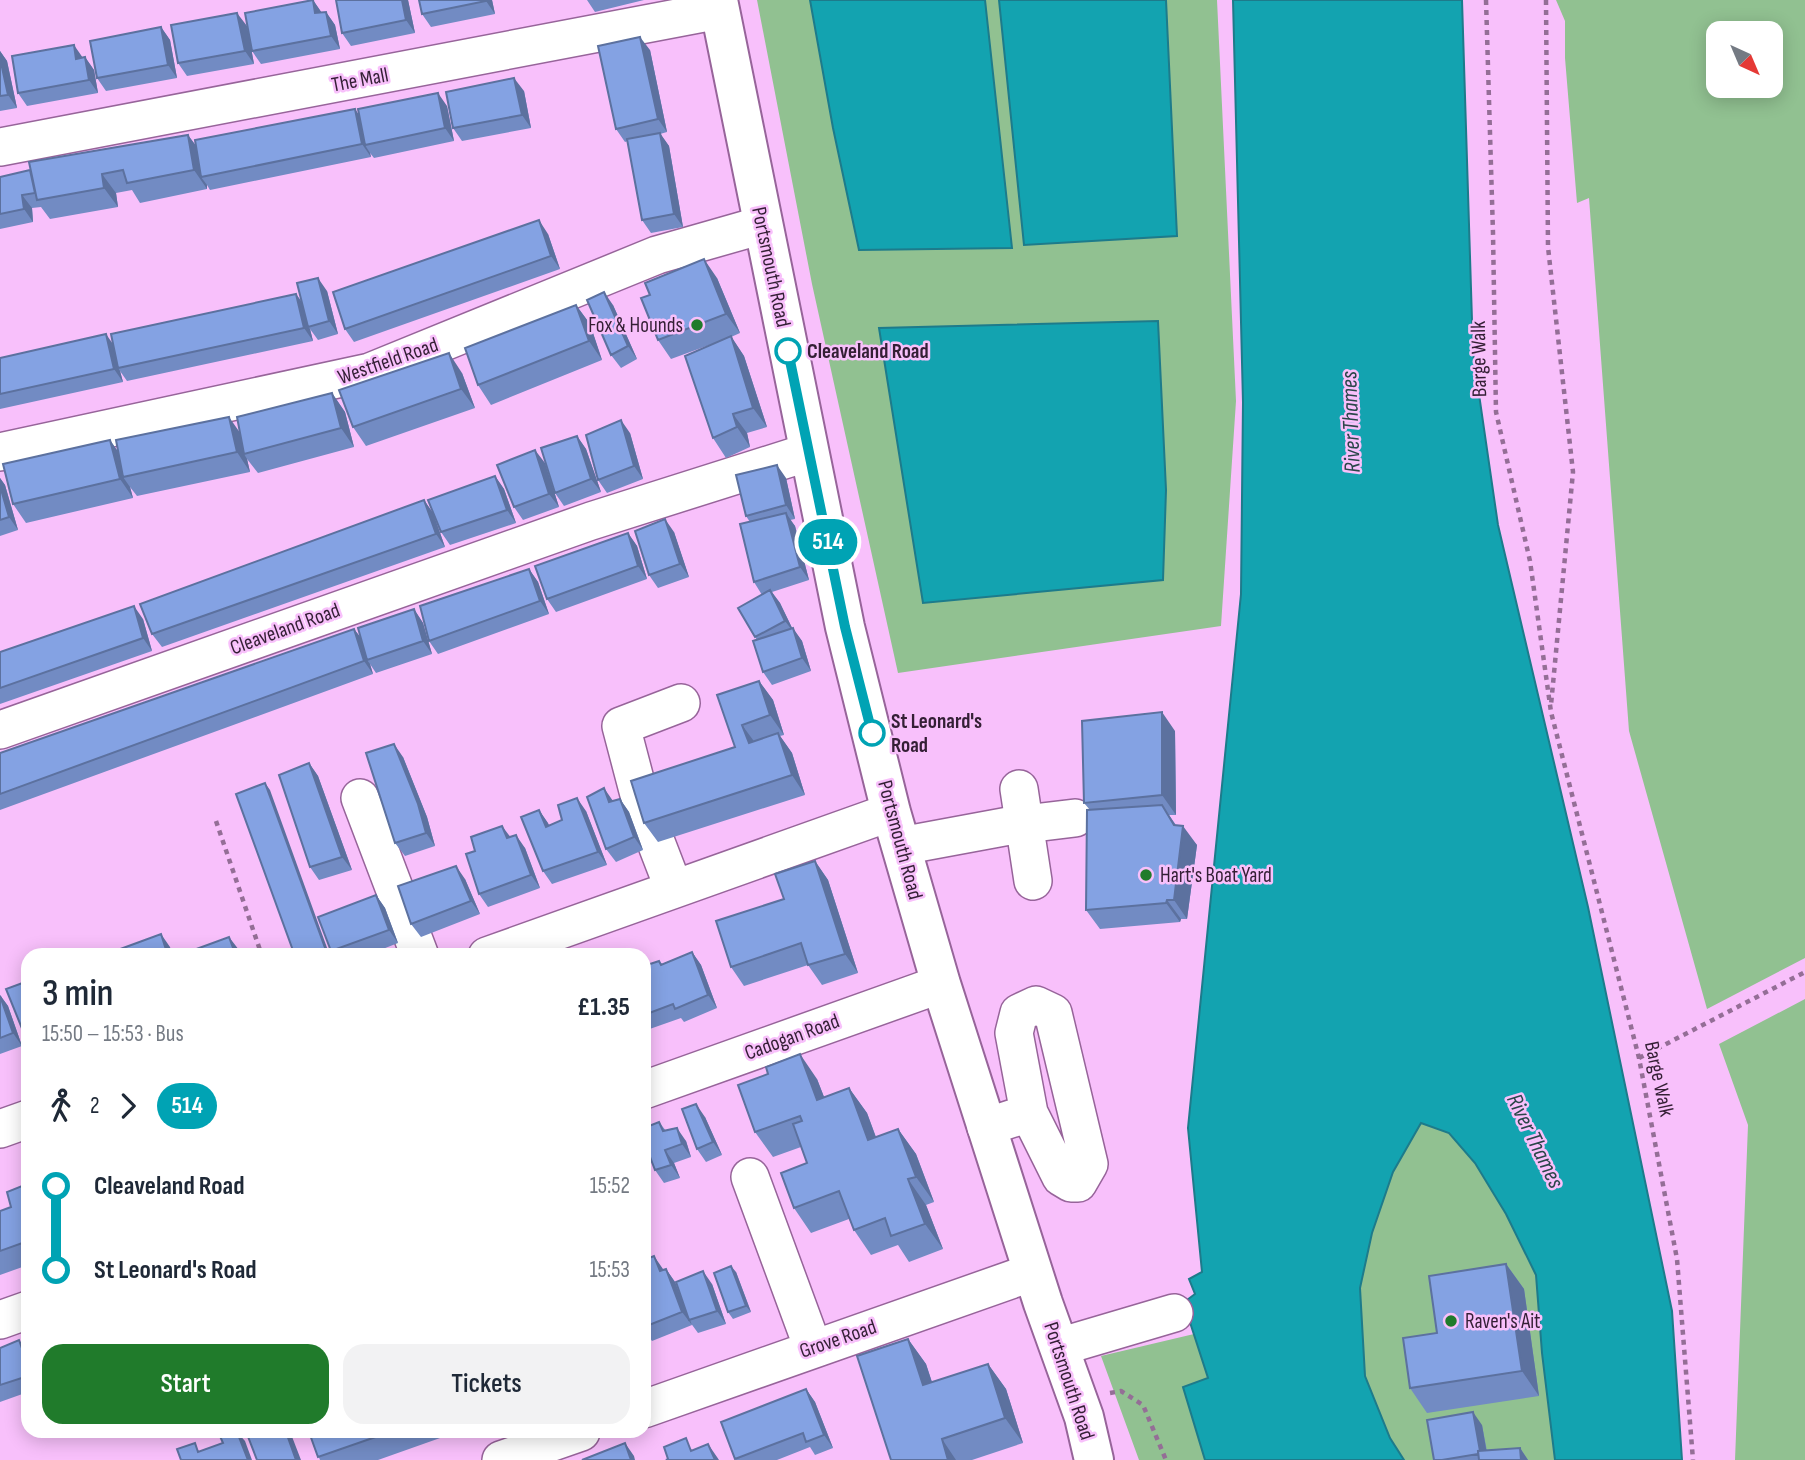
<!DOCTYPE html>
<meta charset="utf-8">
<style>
:root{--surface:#fff;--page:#f2f2f3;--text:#1f2937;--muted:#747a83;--accent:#207b2b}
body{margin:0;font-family:"Sofia Sans Condensed",sans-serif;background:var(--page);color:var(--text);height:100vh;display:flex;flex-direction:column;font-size:26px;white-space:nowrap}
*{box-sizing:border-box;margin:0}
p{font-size:23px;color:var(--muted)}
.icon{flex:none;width:38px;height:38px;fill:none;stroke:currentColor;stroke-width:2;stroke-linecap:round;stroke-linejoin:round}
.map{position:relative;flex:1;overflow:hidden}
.panel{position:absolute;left:21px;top:948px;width:630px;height:490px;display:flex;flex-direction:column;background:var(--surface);border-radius:21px;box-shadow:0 4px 18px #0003}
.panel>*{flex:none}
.badge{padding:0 14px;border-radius:23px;font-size:24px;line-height:46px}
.needle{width:46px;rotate:136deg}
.buttons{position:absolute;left:1706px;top:21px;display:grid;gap:14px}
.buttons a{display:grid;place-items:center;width:77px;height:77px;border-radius:14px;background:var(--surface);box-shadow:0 4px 18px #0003;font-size:35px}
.map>.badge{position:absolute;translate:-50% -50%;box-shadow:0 0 0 4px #fff}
.legs{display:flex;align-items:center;gap:10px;height:77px;padding:0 21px;font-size:23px}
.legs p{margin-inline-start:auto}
.summary{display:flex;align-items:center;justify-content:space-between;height:119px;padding:0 21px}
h1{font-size:38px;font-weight:600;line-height:52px}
.cta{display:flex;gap:14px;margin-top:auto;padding:14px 21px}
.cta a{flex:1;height:80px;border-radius:21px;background:var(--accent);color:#fff;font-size:28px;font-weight:600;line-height:80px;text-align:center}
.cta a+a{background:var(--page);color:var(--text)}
ul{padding:0 21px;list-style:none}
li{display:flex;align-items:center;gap:24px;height:84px;font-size:26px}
li i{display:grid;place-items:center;width:10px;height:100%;margin:0 9px;background:currentColor}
li i::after{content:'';width:18px;height:18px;margin:-9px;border:5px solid;border-radius:50%;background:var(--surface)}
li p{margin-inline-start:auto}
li:first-child i{background:linear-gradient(#0000 50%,currentColor 0)}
li:last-child i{background:linear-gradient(currentColor 50%,#0000 0)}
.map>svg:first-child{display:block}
.green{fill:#91c191;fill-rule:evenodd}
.water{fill:#13a3b0;stroke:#1d7b8b;stroke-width:2}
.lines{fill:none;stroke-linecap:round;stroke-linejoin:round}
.minor-casing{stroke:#97649a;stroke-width:40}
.major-casing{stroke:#97649a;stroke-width:42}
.path{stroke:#946e96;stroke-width:4.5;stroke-dasharray:5 5;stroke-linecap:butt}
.minor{stroke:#fff;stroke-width:37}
.major{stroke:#fff;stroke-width:38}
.wall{fill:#728bc3}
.shaded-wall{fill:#5c719f}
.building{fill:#84a2e3;stroke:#5c719f;stroke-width:2}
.line-1-casing{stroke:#fff;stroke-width:16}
.line-1{stroke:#00a3b4;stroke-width:10}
.poi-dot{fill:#207b2b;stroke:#f8c0fb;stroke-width:2.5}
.stop-1-dot{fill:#fff;stroke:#00a3b4;stroke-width:3.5}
.labels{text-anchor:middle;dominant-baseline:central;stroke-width:5;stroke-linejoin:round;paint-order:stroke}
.street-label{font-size:21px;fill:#341f35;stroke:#f8c0fb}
.poi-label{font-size:21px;fill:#341f35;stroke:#f8c0fb;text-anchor:start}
.stop-label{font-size:21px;font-weight:bold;fill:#341f35;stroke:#f8c0fb;text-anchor:start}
.water-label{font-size:23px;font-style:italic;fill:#2a4649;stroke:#f8c0fb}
</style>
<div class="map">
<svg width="1805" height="1460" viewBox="0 0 1805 1460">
<rect width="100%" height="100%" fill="#f8c0fb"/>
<path class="green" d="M757 0H810L833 128 860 250 1012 247 985 0H999L1024 244 1176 236 1166 0H1217L1236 401 1221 626 898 673 812 284ZM1157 321 1166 490 1163 580Z
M1556 0H1805V958L1707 1009 1629 731 1589 198 1577 203 1565 58V21ZM1718 33H1771V86H1718Z
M1805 999V1460H1735L1748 1125 1719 1044Z
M1421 1123 1449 1133 1475 1163 1506 1214 1536 1275 1542 1353 1555 1460H1404L1390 1438 1365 1376 1360 1288 1372 1233 1393 1172Z
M1194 1334 1208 1378 1183 1387 1205 1460H1139L1101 1356Z"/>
<path class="water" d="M810 0H985L1012 248 859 250 833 128Z
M999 0H1166L1177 236 1024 245Z
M1233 0H1462L1473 353 1498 525 1588 907 1672 1311 1682 1460H1555L1542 1353 1536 1275 1506 1214 1475 1163 1449 1133 1421 1123 1393 1172 1372 1233 1360 1288 1365 1376 1390 1438 1404 1460H1205L1183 1387 1208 1378 1186 1310 1187 1300 1195 1294 1189 1279 1202 1272 1188 1128 1241 594 1243 402Z
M1158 321 1166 490 1163 580 923 603 879 328Z"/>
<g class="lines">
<defs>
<path id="minor" d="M0 147 719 10
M0 452 370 372 657 255 762 225
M0 730 591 521 809 452
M1019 789 1033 881
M360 798 420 956
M901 846 1009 826 1075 818
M674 889 642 806 621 726 681 703
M487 956 891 812
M644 1090 941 984
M986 1127 1029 1113 1014 1033 1019 1013 1036 1005 1053 1013 1089 1164 1078 1183H1071L1061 1177 1029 1113
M0 1129 28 1119
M750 1177 813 1348
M0 1320 28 1310
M1059 1347 1174 1313
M644 1409 1033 1272
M501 1460 581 1432"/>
<path id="major" d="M718 0 845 627 891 812 941 984 1043 1303 1084 1417 1094 1460"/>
</defs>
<use href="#minor" class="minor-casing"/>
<use href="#major" class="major-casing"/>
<path class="path" d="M1486 0 1493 233 1496 412 1530 561 1551 712 1639 1058 1677 1259 1693 1460
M1546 0 1548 247 1573 472 1551 705
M216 821 262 956
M1639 1058 1805 972
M1110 1393 1121 1391 1143 1405 1166 1460"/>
<use href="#minor" class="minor"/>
<use href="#major" class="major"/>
</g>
<path class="wall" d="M313 0 321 12H326L335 25 340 49 261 64 252 51Z
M408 0 415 33 351 46 342 33Z
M419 0H492L495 14 431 27 422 14Z
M587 0H644L595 12Z
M247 26 254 64 187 76 178 63Z
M161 27 170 40 177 78 106 91 97 78Z
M650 50 667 132 660 134 669 146 683 227 651 233 642 220 628 141 625 142 616 129Z
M0 51 7 61 17 108 0 111Z
M83 57H85L94 70 98 93 27 106 18 93Z
M524 91 531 128 462 141 453 128Z
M447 106 454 141 374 158 370 153 371 157 210 190 207 185V189L140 203 132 190 116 193 118 207 50 219 41 207 32 208 33 222 0 229V177L188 135 196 146 359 116Z
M548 234 560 269 354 342 345 329Z
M717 278 740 333 731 337 744 356 767 427 747 433 750 447 726 458 713 438 723 340 671 359 658 340Z
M327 291 338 334 318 340 310 329 313 341 127 381 120 371 123 382 0 409V358L113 345 296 294 302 302Z
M576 305 590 324 602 360 491 405 478 385Z
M613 305 637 359 621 368 611 355Z
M462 373 475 408 366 446 353 427Z
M332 393 345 412 354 447 258 473 247 459 250 472 137 496 130 487 133 498 26 523 13 504 110 440 119 453 240 433Z
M630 433 643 479 607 493 598 480Z
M577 436 586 449 601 492 564 506 555 493Z
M545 463 559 507 523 520 514 507Z
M495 476 504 489 516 523 450 545 441 532Z
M0 478 5 485 18 530 0 536Z
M786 478 795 519 790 520 795 526 809 580 772 592 780 603 792 628 802 641 811 671 772 685 763 672 757 640 738 608 762 595 754 582 750 522 746 516Z
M424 500 433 513 445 547 162 647 152 634Z
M674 532 689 577 658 588 649 575Z
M628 533 637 546 647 579 556 612 547 599Z
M529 569 538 582 549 614 438 654 429 641Z
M414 609 423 623 432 654 376 673 370 664 373 674 0 810V753L354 629 361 638Z
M143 619 152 651 0 704V652Z
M759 681 773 700 784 735 780 736 792 753 805 795 658 842 644 823 735 747Z
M1175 731 1176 815H1169L1176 825 1197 845 1187 919H1181L1180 922 1100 929 1086 910 1090 810 1084 803Z
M403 757 427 817 435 846 405 856 395 843Z
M309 763 318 776 352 870 319 880 310 867Z
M620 799 629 812 643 850 616 862 606 849Z
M539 810 549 825 586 811 607 865 552 884 543 871Z
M510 837 525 848 540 888 488 907 479 894Z
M815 861 828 880 858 973 822 985 808 965 744 986 731 967 784 899Z
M465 879 480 914 421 937 411 924Z
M376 895 385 908 398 943 365 956H334L331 951Z
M692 952 701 965 717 1008 684 1022 681 1018 644 1031V966L659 961 662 964Z
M28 981V1038L23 1031Z
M0 995 8 1006 22 1046 0 1054Z
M817 1079 824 1097 849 1088 867 1113 876 1137 898 1129 916 1154 934 1202 926 1205 943 1249 909 1262 898 1245 871 1255 854 1230 849 1219 811 1233 794 1208 807 1163 801 1147 773 1157 755 1132Z
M705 1117 722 1155 706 1162 697 1149Z
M659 1122 666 1131 686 1141 691 1157 674 1163 680 1178 664 1183 655 1170Z
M644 1168 651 1186 644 1189Z
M27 1184 28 1186V1265L0 1275V1211L11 1207Z
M1506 1264 1524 1289 1539 1396 1427 1413 1410 1388 1437 1333Z
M666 1269 675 1282 684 1306 712 1284 726 1324 698 1333 690 1322 692 1325 652 1341 647 1334 649 1338 644 1340V1277Z
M736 1272 751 1312 733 1319 728 1312Z
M908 1339 926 1364 932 1382 988 1364 1006 1389 1023 1443 972 1460H891Z
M19 1340 28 1353V1392L0 1402V1348Z
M806 1389 815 1402 833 1448 815 1455 810 1447 777 1460H736L721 1422Z
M1482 1425 1487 1451 1520 1448 1528 1460H1434Z
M309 1432H457L378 1460H320Z"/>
<path class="shaded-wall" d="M313 0 322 13H315Z
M402 0H408L415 33 406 20Z
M486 0H492L495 14 486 1Z
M326 12 335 25 340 49 331 36Z
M237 13 247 26 254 64 245 51Z
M161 27 170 40 177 78 168 65Z
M640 37 650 50 667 132 658 119Z
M74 45 83 58 76 59Z
M0 51 7 61 17 108 8 95 0 58Z
M85 57 94 70 98 93 89 80Z
M514 78 524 91 531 128 522 115Z
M438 93 447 106 454 141 445 128Z
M355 109 364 122 365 145 370 153 371 157 362 144Z
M660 133 669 146 683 227 674 214Z
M188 135 202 154 201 177 207 185V189L194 170Z
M102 174 116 193 118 207 104 188Z
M22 195 32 208 33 222 24 209Z
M539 220 548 234 560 269 551 256Z
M704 259 717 278 740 333 726 314Z
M318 278 327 291 338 334 329 321Z
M604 292 613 305 637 359 628 346Z
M296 294 305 307 308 327 310 329 313 341 304 328Z
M576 305 590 324 602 360 589 341Z
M106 334 115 347 118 368 120 371 123 382 114 369Z
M731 336 744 356 767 427 753 408Z
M449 353 462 373 475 408 461 389Z
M332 393 345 412 354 447 341 428Z
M733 414 747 433 750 447 737 427Z
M229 417 243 437 244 454 247 459 250 472 237 452Z
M621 420 630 433 643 479 634 466Z
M577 436 586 449 601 492 591 479Z
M110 440 123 459V477L130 487 133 498 120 479Z
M535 450 545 463 559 507 549 494Z
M777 465 786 478 795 519 786 505Z
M495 476 504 489 516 523 507 510Z
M0 478 5 485 18 530 9 517 0 486Z
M424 500 433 513 445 547 436 534Z
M786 513 795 526 809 580 800 567Z
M665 519 674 532 689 577 680 564Z
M628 533 637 546 647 579 638 566Z
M529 569 538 582 549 614 540 601Z
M770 590 780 603 795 634 785 621Z
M134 606 143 619 152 651 143 638Z
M414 609 423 623 432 654 423 641Z
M793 628 802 641 811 671 802 658Z
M354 629 364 642 367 660 370 664 373 674 364 661Z
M759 681 773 700 784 735 770 715Z
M1162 712 1175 731 1176 815 1162 795Z
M742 725 756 744 749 743Z
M778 733 792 753 805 795 792 775Z
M394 744 403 757 427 817 435 846 426 833Z
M309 763 318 776 352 870 342 857Z
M265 783 270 790 330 956H328Z
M604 788 613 801 609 802Z
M577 798 586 811 607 865 598 852Z
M620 799 629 812 643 850 634 837Z
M1162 805 1182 835 1183 826 1197 845 1187 919 1174 900V825Z
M539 810 548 823 555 840 546 827Z
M502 826 512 839 507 838Z
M516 835 525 848 540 888 531 875Z
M815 861 828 880 858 973 845 954Z
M456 866 465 879 480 914 471 901Z
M376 895 385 908 398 943 389 930Z
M1167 900 1181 919 1180 922 1166 903Z
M161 934 170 947 173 956H168Z
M229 937 239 950 241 956H236Z
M692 952 701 965 717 1008 708 995Z
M0 995 8 1006 22 1046 13 1033Z
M800 1054 817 1079 835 1125 817 1100Z
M849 1088 867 1113 886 1165 868 1140Z
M696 1104 705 1117 722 1155 713 1142Z
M677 1128 686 1141 691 1157 682 1144Z
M898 1129 916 1154 934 1202 916 1177Z
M665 1150 674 1163 680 1178 671 1165Z
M644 1168 651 1186 644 1175Z
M908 1179 926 1205 943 1249 925 1224Z
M654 1256 663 1269 669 1284 660 1271Z
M1506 1264 1524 1289 1539 1396 1522 1371Z
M731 1266 736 1272 751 1312 746 1306Z
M666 1269 675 1282 692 1325 682 1312Z
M703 1271 712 1284 726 1324 717 1311Z
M908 1339 926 1364 941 1410 923 1385Z
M19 1340 28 1353V1365Z
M988 1364 1006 1389 1023 1443 1005 1418Z
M806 1389 815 1402 833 1448 824 1435Z
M1473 1412 1482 1425 1488 1460 1480 1454Z
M237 1432 245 1441 252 1460H248Z
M286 1432H289L291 1434 301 1460H296Z
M942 1439 956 1460H948Z
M625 1443 634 1456 635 1460H631Z
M708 1444 717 1457 719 1460H715Z
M1520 1448 1528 1460H1521Z"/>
<path class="building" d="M313 0 315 13 326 12 331 36 252 51 245 13Z
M336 0H402L406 20 342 33Z
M419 0H486V1L422 14Z
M237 13 245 51 178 63 171 25Z
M161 27 168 65 97 78 90 41Z
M640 37 658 119 616 129 598 46Z
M74 45 76 59 85 57 89 80 18 93 12 56Z
M0 58 8 95 0 96Z
M514 78 522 115 453 128 446 92Z
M438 93 445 128 365 145 358 109Z
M355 109 362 144 201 177 195 140Z
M660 133 674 214 642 220 627 139Z
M188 135 194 170 127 183 123 170 102 174 104 188 37 200 29 162Z
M30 170 35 193 22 195 24 209 0 214V177Z
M539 220 551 256 345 329 333 292Z
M704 259 726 314 658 340 641 298 650 295 645 283Z
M318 278 329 321 308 327 297 283Z
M604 292 628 346 611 355 587 300Z
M296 294 304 328 118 368 111 334Z
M576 305 589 341 478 385 465 348Z
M106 334 114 369 0 394V358Z
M731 336 753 408 733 414 737 427 713 438 685 356Z
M449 353 461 389 353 427 339 390Z
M332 393 341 428 244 454 237 417Z
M229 417 237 452 123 477 116 440Z
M621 420 634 466 598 480 586 435Z
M577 436 591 479 555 493 541 448Z
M110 440 120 479 13 504 3 464Z
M535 450 549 494 514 507 497 465Z
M777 465 786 505 746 516 736 475Z
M495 476 507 510 441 532 428 500Z
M0 486 9 517 0 520Z
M424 500 436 534 152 634 140 604Z
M786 513 800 567 754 582 740 524Z
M665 519 680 564 649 575 635 531Z
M628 533 638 566 547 599 535 566Z
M529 569 540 601 429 641 420 606Z
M770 590 785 621 755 637 738 608Z
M134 606 143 638 0 688V652Z
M414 609 423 641 367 660 358 628Z
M793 628 802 658 763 672 753 641Z
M354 629 364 661 0 794V753Z
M759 681 770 715 742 725 749 743 778 733 792 775 644 823 631 781 735 747 717 695Z
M1162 712V795L1084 803 1082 721Z
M394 744 418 804 426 833 395 843 366 753Z
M309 763 342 857 310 867 279 775Z
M265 783 328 956H295L236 794Z
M604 788 609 802 620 799 634 837 606 849 587 797Z
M577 798 598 852 543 871 521 817 539 810 546 827 562 820 558 805Z
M1162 805 1174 825 1183 826 1174 900H1167L1166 903 1086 910 1087 810Z
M502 826 507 838 516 835 531 875 479 894 466 854 475 851 471 837Z
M815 861 845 954 808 965 801 943 731 967 716 921 784 899 775 874Z
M456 866 471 901 411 924 398 886Z
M376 895 389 930 331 951 318 917Z
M161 934 168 956H116L115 951Z
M229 937 236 956 180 955Z
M692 952 708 995 675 1009 673 1004 644 1015V966L659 961 661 965Z
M28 981V1029L23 1031 6 989Z
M0 996 13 1033 0 1038Z
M800 1054 817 1100 849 1088 868 1140 898 1129 916 1177 908 1179 925 1224 891 1236 885 1218 854 1230 839 1191 794 1208 781 1173 807 1163 793 1124 802 1121 800 1116 755 1132 738 1085 768 1074 766 1067Z
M696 1104 713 1142 697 1149 682 1109Z
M659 1122 663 1131 677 1128 682 1144 665 1150 671 1165 655 1170 644 1141V1128Z
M27 1184 28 1187V1241L0 1251V1211L11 1207 7 1192Z
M654 1256 660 1271 666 1269 682 1312 644 1327V1277H646L644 1273V1260Z
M1506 1264 1522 1371 1410 1388 1403 1338 1437 1333 1429 1276Z
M731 1266 746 1306 728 1312 714 1273Z
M703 1271 717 1311 689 1320 676 1282Z
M908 1339 923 1385 988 1364 1005 1418 942 1439 948 1460H891L857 1356Z
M19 1340 28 1365V1376L0 1385V1348Z
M806 1389 824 1435 806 1442 803 1433 735 1459 721 1422Z
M1473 1412 1480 1451H1478V1454L1442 1460H1434L1427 1420Z
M227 1432H237L248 1460H181L177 1449 195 1443 198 1452 223 1443 219 1434Z
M254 1432H286L296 1460H257L247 1434Z
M309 1432H390L318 1457Z
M686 1438 691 1451 708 1444 715 1460H666L668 1459 664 1447Z
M625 1443 631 1460H582Z
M1520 1448 1521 1460H1479L1478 1451Z"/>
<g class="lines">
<defs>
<path id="line-1" d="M788 351 845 627 872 733"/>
</defs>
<use href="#line-1" class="line-1-casing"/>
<use href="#line-1" class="line-1"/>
</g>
<g class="poi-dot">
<circle cx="697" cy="325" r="7"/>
<circle cx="1146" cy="875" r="7"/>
<circle cx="1451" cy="1321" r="7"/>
</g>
<g class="stop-1-dot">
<circle cx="788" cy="351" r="12"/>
<circle cx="872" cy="733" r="12"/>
</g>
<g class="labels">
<g class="street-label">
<text transform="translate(360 80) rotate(-11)">The Mall</text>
<text transform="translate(771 267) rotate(78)">Portsmouth Road</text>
<text transform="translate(1479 359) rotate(-91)">Barge Walk</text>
<text transform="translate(388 361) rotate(-19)">Westfield Road</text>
<text transform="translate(285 629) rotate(-20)">Cleaveland Road</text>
<text transform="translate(900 840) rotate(75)">Portsmouth Road</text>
<text transform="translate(792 1037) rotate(-20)">Cadogan Road</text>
<text transform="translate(1659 1079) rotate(78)">Barge Walk</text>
<text transform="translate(838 1339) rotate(-19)">Grove Road</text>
<text transform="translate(1069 1381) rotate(72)">Portsmouth Road</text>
</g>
<g class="poi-label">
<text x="683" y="325" text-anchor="end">Fox &amp; Hounds</text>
<text x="1160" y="875">Hart's Boat Yard</text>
<text x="1465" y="1321">Raven's Ait</text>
</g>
<g class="stop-label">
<text x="807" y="351">Cleaveland Road</text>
<text x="891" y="721">St Leonard's<tspan x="891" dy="24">Road</tspan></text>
</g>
<g class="water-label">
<text transform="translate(1351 422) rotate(-92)">River Thames</text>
<text transform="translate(1535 1141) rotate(64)">River Thames</text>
</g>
</g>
</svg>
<div class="buttons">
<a><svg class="needle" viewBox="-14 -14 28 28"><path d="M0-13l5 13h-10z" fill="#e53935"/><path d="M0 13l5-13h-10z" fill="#747a83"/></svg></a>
</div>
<b class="badge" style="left:828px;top:542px;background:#00a3b4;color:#fff">514</b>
<section class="panel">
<div class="summary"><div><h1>3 min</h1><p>15:50 – 15:53 · Bus</p></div><b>£1.35</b></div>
<div class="legs"><svg class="icon" aria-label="walk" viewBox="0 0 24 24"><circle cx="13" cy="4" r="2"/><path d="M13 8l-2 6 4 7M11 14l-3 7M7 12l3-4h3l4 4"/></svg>2<svg class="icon" aria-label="forward" viewBox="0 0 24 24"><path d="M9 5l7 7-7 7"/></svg><b class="badge" style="background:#00a3b4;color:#fff">514</b></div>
<ul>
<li><i style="color:#00a3b4"></i><b>Cleaveland Road</b><p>15:52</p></li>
<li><i style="color:#00a3b4"></i><b>St Leonard's Road</b><p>15:53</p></li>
</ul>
<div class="cta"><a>Start</a><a>Tickets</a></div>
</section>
</div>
